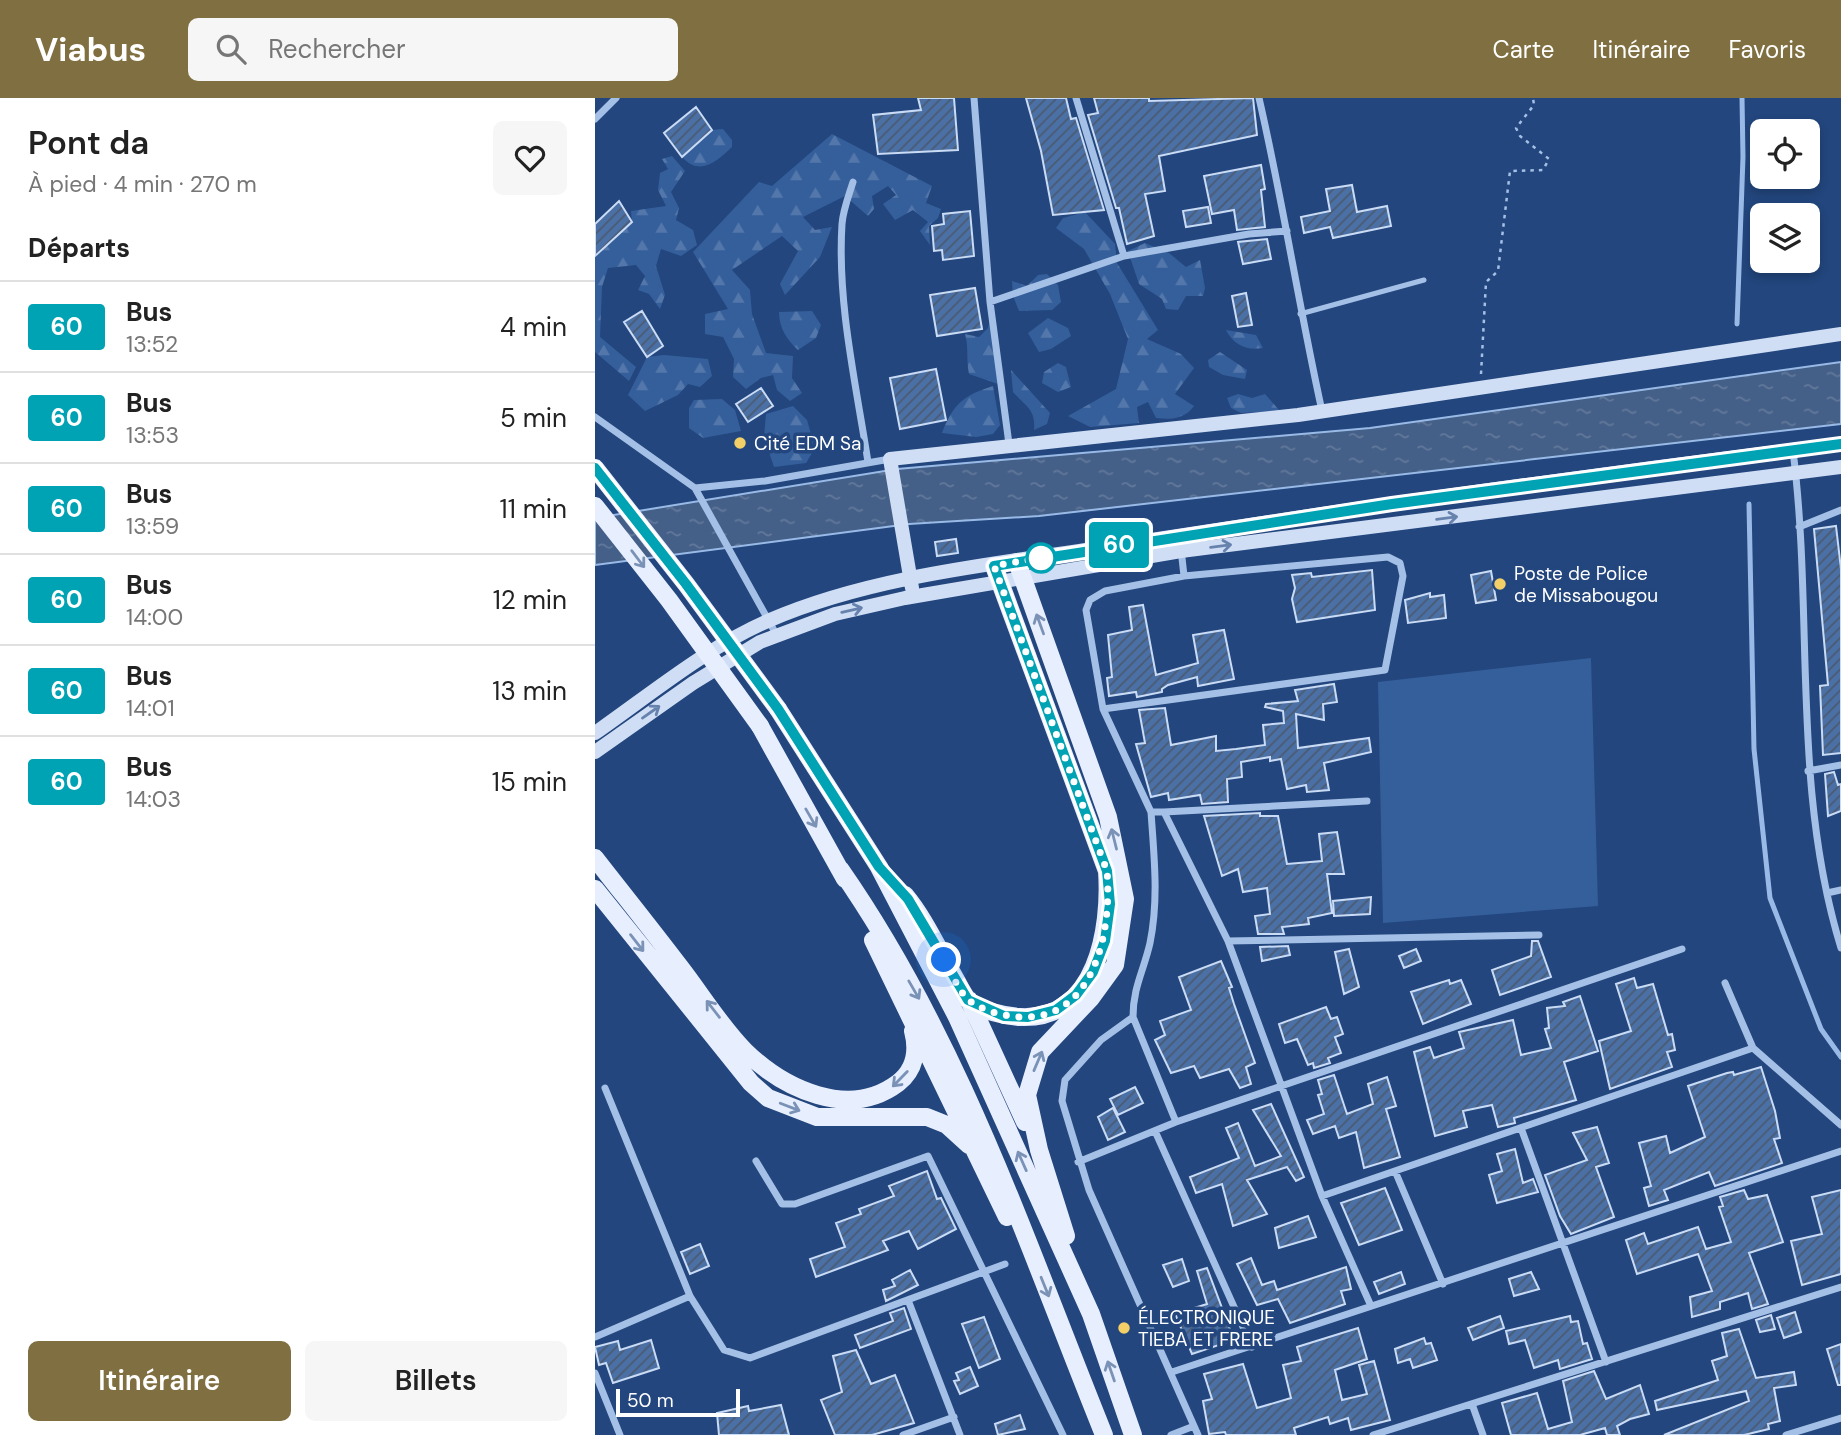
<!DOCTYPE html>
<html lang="fr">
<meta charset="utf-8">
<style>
:root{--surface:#fff;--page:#f6f6f6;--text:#222;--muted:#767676;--line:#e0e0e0;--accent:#807041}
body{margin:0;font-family:"DM Sans",sans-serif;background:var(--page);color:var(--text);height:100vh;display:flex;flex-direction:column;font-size:26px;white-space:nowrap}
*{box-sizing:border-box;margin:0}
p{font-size:23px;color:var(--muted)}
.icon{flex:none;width:38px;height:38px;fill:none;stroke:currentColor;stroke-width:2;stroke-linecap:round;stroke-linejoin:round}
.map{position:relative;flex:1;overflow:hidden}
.panel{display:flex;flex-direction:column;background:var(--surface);width:595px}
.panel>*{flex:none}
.badge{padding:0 14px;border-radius:5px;font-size:24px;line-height:46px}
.controls{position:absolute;left:1155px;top:21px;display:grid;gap:14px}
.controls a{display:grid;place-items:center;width:70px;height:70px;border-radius:10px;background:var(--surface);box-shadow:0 4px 10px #0003;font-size:35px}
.scale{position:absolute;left:21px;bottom:18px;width:124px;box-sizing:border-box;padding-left:7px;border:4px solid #fff;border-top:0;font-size:19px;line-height:24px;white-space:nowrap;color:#fff;-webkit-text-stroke:5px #22467d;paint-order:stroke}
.you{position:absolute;width:35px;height:35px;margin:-18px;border:5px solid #fff;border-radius:50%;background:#1a73e8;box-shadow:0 0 0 10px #1a73e833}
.map>.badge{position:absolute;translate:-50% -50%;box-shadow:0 0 0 4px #fff}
h2{padding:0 28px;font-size:26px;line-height:63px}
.round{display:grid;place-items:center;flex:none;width:74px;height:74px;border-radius:10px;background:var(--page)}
.head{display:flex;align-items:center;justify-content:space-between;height:119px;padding:0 28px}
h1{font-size:33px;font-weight:600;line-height:52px}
.primary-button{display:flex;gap:14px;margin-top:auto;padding:14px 28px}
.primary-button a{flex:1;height:80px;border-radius:10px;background:var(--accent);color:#fff;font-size:28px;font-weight:600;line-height:80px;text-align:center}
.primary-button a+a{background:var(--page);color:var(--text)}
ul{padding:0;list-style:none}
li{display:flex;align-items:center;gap:21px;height:91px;padding:0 28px;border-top:2px solid var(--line)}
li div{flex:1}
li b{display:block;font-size:26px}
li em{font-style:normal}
li .badge{min-width:77px;font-weight:700;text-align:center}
header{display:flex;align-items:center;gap:42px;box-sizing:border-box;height:98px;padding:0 35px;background:var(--accent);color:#fff}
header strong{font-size:33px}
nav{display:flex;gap:38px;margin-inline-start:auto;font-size:24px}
.search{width:490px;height:63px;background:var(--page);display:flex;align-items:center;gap:18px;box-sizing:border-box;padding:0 24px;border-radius:10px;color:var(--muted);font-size:26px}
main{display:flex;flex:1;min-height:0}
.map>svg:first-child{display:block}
.forest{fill:url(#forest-firs)}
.pitch{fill:#355f9b}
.water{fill:url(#water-ripples);stroke:#99bae7;stroke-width:2}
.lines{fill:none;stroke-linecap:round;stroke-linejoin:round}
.stream{stroke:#99bae7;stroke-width:5}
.building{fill:url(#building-hatch);stroke:#c9dbf5;stroke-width:2}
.path{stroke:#a5c0e6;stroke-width:2.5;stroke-dasharray:3.5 5;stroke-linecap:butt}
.lane{stroke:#a5c0e6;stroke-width:5}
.street{stroke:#a5c0e6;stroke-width:7}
.secondary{stroke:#cfdef5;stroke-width:14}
.primary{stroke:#e7eefd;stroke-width:18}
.primary-bridge{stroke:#e7eefd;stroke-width:18}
.oneway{stroke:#6783ad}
.oneway2{stroke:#7b92b7}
.line-casing{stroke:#fff;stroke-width:16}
.line{stroke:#00a3b4;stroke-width:10}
.walk{stroke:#fff;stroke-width:7;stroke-dasharray:0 12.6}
.poi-dot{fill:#f2cf67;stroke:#22467d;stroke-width:2.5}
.stop-dot{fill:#fff;stroke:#00a3b4;stroke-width:3.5}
.labels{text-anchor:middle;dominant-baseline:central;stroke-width:7;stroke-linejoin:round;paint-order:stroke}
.poi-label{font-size:19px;fill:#fff;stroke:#22467d;text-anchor:start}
</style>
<header>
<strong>Viabus</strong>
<div class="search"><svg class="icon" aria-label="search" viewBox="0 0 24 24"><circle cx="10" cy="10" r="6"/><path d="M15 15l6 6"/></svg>Rechercher</div>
<nav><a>Carte</a><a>Itinéraire</a><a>Favoris</a></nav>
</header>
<main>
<section class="panel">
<div class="head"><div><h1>Pont da</h1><p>À pied · 4 min · 270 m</p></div><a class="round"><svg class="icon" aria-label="heart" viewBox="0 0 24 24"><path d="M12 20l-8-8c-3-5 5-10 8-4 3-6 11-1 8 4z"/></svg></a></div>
<h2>Départs</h2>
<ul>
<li><span class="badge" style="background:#00a3b4;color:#fff">60</span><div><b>Bus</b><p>13:52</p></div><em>4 min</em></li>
<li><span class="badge" style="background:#00a3b4;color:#fff">60</span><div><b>Bus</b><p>13:53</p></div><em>5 min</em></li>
<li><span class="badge" style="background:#00a3b4;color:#fff">60</span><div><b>Bus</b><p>13:59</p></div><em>11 min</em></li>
<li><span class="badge" style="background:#00a3b4;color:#fff">60</span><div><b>Bus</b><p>14:00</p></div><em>12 min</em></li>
<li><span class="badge" style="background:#00a3b4;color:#fff">60</span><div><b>Bus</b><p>14:01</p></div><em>13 min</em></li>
<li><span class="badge" style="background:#00a3b4;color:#fff">60</span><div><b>Bus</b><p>14:03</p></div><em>15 min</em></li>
</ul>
<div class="primary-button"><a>Itinéraire</a><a>Billets</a></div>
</section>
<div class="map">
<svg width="1246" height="1337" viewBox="0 0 1246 1337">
<defs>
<pattern id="forest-firs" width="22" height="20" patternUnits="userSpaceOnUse" patternTransform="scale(1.75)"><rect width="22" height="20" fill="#355f9b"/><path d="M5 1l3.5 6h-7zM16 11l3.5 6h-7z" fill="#5377aa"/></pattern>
<pattern id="water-ripples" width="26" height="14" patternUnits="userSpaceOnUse" patternTransform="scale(1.75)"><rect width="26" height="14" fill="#456088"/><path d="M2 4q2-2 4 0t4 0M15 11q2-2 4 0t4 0" fill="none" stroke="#61789a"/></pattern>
<pattern id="building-hatch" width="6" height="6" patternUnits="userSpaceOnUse" patternTransform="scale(1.75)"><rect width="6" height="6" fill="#4a70a6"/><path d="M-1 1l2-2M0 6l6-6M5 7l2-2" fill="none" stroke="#4b5a70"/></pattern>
</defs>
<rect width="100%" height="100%" fill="#22467d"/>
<path class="forest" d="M128 31 137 42V49C122 63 105 79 87 59L117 32Z
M237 36 337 88 331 105 346 111 343 120 334 128 335 147 325 133 333 124 318 112 300 122 288 106 301 97 293 88 277 98 279 111 273 118 250 98 208 119 220 132 237 129 225 159 190 197 185 186 203 153 187 138 137 172 155 192 157 216 171 255 198 258 197 280 207 295 195 303 182 292 178 277 166 280 151 291 138 279 139 261 128 239 110 236V216L133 211 98 154 164 84 177 88Z
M77 58 90 73 76 94 84 110 81 122 98 132 102 147 86 158 66 151 61 168 70 197 65 211 54 196 43 192 50 178 41 167 13 170 7 189 5 239 41 269 34 283 0 254V158L37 124 36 113 71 108 63 92 65 75 73 71 67 61Z
M490 114 520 146 522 165 563 232 552 241 586 256 599 270 580 296 599 308C590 321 576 322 561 320L553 304 542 309 544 325 495 329 473 318 521 291 533 241 515 196 489 151 461 130 468 120Z
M550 145 574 155 591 169 605 162 610 190 608 198H591L583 212 571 211 567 201 544 186 533 153Z
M452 176 463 187 466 204 457 212 424 213 418 198 417 183 432 188 443 177Z
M217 213 226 227 221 240 203 252C192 242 184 230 184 214Z
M397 213 403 286 374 276C371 262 374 250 370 236L384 239 393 230Z
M453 220 473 230 476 238 456 251 444 254 433 235Z
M631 232 661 237 668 250C651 253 639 247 631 232Z
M625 254 652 272 650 281 628 277 614 269 613 262Z
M69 257 113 261 117 278 105 289 93 286 83 297 50 313 33 297 52 259Z
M463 265 471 269 476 289 463 294 447 285 449 274Z
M416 272 455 315 452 326 439 332C441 311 430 308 418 294Z
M398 288 405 327 398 336 381 339 347 335C358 306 369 297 398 288Z
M643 296 657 300 670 296 685 313 646 315 636 310 632 300Z
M127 301 140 312 146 333 108 340 94 330V310L99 302Z
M198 308 212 322 220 350 211 365 179 369 169 339 171 316Z"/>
<path class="pitch" d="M996 560 1003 808 788 825 783 584Z"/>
<path class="water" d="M1246 264V326L444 418 314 426 0 467V420L302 371 775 330Z"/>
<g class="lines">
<path class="stream" d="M1142 226 1148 59 1147 0
M1154 406 1159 651 1175 800 1226 931 1246 959"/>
</g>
<path class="building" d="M323 0H359L363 52 283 56 278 17 326 12Z
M431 0H471L476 21 481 20 509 112 458 117 446 53Z
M499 0H554V3L658 0 662 37 564 58 570 93 550 96 559 138 532 146 524 110H521L493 17 503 15Z
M101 9 117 32 87 59 69 35Z
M666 67 670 91 666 92 670 129 642 132 639 112 617 116 609 78Z
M757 87 762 114 792 108 796 128 738 140 735 129 709 135 706 119 735 113 731 91Z
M24 103 37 124 0 158V126Z
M613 109 616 125 591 129 588 113Z
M375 113 379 158 348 162 347 152 339 153 337 128 349 126 348 116Z
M672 141 676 161 648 166 643 144Z
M380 190 387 231 342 238 335 197Z
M651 195 657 227 643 229 637 198Z
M47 213 68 248 52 259 29 224Z
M341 271 351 322 305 331 295 280Z
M166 290 178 308 153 324 141 306Z
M1241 428 1246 471V655L1228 657 1225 588 1233 587 1219 431Z
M361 441 363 455 342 458 340 444Z
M777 472 780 512 702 524 697 501 700 490 697 477 716 475 717 479Z
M896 473 901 502 881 505 876 477Z
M835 495V499L849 497 851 520 813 525 810 502Z
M548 507 561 577 603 565 598 537 629 532 639 581 603 588 602 579 573 587 567 591V594L542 599 541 594 514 598 512 580 517 579 513 537 537 532 534 509Z
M739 586 742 604 728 606 729 622 701 616 703 650 774 640 776 654 729 665 734 692 712 694 711 687 692 691 686 661 675 663V659L646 664 647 679 632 681 633 704 607 706 605 697 574 702 573 695 556 699 541 646 550 645 544 612 570 610 576 647 621 638V653L641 651 670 647 668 627 689 625 688 613 670 609 671 606 703 603 700 592Z
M1239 674 1243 687 1246 686V713L1233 718 1230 676Z
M665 715V718H683L692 766 727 763 724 736 742 734 749 776H732L737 815 713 820 714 826 687 829 689 836H663L660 818 675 816 672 790 648 794 643 771 627 778 609 718Z
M776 799 775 816 739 818 738 803Z
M937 843H943L956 879 905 897 897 872 936 858Z
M693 848 695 857 667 863 665 849Z
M754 851 764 889 749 896 740 854Z
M821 851 826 863 809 870 804 858Z
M626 863 637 889 634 890 639 906 660 965 651 969 656 986 645 990 634 971 605 980 599 968 576 975 560 942 570 937 565 923 596 912 584 879Z
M1039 880 1042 890 1058 886 1073 937 1077 936 1080 952 1072 954 1077 969 1015 991 1004 943 1036 933 1021 886Z
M854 882 855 886 866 882 876 906 828 926 816 894Z
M985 898 1003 953 969 964 981 1002 919 1020 920 1025 903 1029 897 1007 868 1013 872 1029 840 1038 819 954 835 949 839 960 869 950 864 934 918 922 926 957 956 950 950 931 954 930 952 910 970 908 968 904Z
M731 909 736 921 742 919 748 936 740 939 746 955 733 960 735 965 719 970 718 965 713 967 702 941 690 945 684 926Z
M1166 969 1180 1013 1185 1040 1179 1041 1187 1065 1120 1088 1114 1074 1069 1092 1073 1102 1054 1108 1049 1090 1056 1088 1044 1045 1071 1038 1075 1055 1110 1039 1093 988 1132 975 1138 974 1139 977Z
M739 977 752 1016 778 1006 773 986 792 979 801 1008 791 1011 805 1059 769 1070 761 1034 744 1040 740 1028 718 1036 712 1022 729 1016 723 997 727 996 723 982Z
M540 989 548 1005 523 1017 515 1001Z
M676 1006 709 1079 701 1083 692 1069 652 1082 672 1116 638 1128 627 1086 601 1095 595 1079 644 1060 631 1030 643 1025 660 1068 686 1058 658 1012Z
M518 1010 530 1034 513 1042 503 1019Z
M1002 1029 1014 1065 1001 1069 1019 1119 976 1136 965 1118 950 1077 992 1062 978 1035Z
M920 1051 928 1085 938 1081 943 1094 902 1105 894 1077 907 1073 902 1056Z
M332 1073 342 1101 346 1100 361 1131 323 1151 314 1133 288 1143 293 1152 221 1179 215 1161 250 1149 241 1125 266 1116 264 1111 299 1098 294 1088Z
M790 1090 807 1132 764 1147 746 1105Z
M1149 1092 1153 1101 1172 1097 1188 1144 1154 1155 1173 1206 1157 1211 1153 1195 1125 1204V1211L1097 1219 1095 1199 1117 1193 1103 1156 1042 1176 1031 1142 1049 1135 1053 1146 1103 1129 1111 1151 1136 1144 1124 1109 1128 1108 1125 1099Z
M1246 1092V1176L1207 1187 1196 1143 1227 1136 1217 1099Z
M713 1118 721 1139 684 1150 680 1130Z
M105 1146 114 1168 95 1176 86 1154Z
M656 1160 667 1187 679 1183 682 1192 751 1169 756 1191 746 1193 750 1206 695 1225 683 1201 662 1207 642 1166Z
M587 1161 594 1183 578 1189 568 1167Z
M612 1170 639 1242 597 1256 580 1216 612 1206 602 1173Z
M315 1172 323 1187 291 1203 288 1192 300 1188 297 1182Z
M806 1174 810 1186 784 1196 779 1184Z
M936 1174 944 1191 919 1198 914 1181Z
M309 1210 316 1231 265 1250 260 1237 298 1223 295 1215Z
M1200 1214 1206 1234 1189 1240 1182 1220Z
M1176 1217 1180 1231 1165 1234 1161 1222Z
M905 1218 909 1230 878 1242 873 1230Z
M975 1218 976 1224 983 1223 988 1246 992 1245 997 1261 965 1271 963 1262 939 1270 930 1242 914 1246 911 1233Z
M389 1219 405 1261 384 1270 367 1226Z
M763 1230 772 1261 740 1272 747 1302 772 1296 764 1267 779 1263 795 1322 756 1332 753 1320 735 1326 733 1319 699 1330 701 1337H631L630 1334 614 1336 608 1303 617 1301 609 1276 648 1266 662 1310 696 1300 688 1267 706 1263 702 1249Z
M1144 1231 1161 1280 1199 1274 1201 1287 1179 1290 1185 1323 1173 1326 1174 1331 1149 1337H1069L1154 1303 1151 1293 1062 1312 1060 1303 1123 1282 1117 1263 1132 1258 1127 1235Z
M829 1240 831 1246 836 1245 842 1262 818 1270 815 1261 803 1265 800 1251Z
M56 1242 64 1270 18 1285 11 1265 4 1267 0 1249 23 1243 25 1252Z
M1246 1246V1287H1243L1232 1251Z
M261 1252 276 1286 300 1277 319 1325 277 1337H240L226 1302 247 1294 238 1258Z
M375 1269 383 1288 365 1296 359 1283 364 1282 361 1275Z
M999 1273 1011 1301 1045 1287 1054 1316 1035 1321 1022 1328 1025 1337H1012L1010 1330 985 1337H916L907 1305 942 1295 953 1331 977 1324 968 1283Z
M186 1307 194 1337H124L122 1315 153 1308 154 1313Z
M425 1317 430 1331 403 1337 400 1326Z"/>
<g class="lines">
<path class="path" d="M886 276 891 184 903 173 915 73 948 72 954 61 925 38 921 30 939 7 938 0"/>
<path class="lane" d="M705 216 829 182"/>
<path class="street" d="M379 0 395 204 414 346
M481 0 529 158
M664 0C688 104 704 209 727 313
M0 21 21 0
M258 84C254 97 248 112 247 126 242 205 261 286 273 364
M395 204 529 158 654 136 692 133
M0 319 100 390 181 536
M1198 353C1219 518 1196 688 1246 850
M100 390 170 383 295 361
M1204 429 1246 412
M586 451 589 478
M508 611 790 572 808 478 805 465 793 459 589 478 510 493 495 502 491 512 508 611 556 714H569L633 843 727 1098 776 1208
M1213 673 1246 667
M556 714C559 758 564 801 555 845 549 872 538 889 538 919L506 942 470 982 467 1003 494 1092 603 1337
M569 714 772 703
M1232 795 1246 792
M633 843 944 837
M1130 885 1158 950 1246 1027
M538 919 581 1024
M10 990 95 1198 129 1252 155 1260 410 1166
M926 1030 1011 1264
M560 1033 657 1249
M161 1063 187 1106H200L333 1058 468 1337
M483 1064 581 1024 1087 851
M800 1073 848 1186
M727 1098 1158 950
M313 1202 365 1337
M0 1239 95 1198
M577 1274 1246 1053
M0 1275 25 1337
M877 1306 888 1337
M308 1337 359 1319
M576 1337 599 1328
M778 1337 1246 1189
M1191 1337 1246 1320"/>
<path class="secondary" d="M317 490 295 361 703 317 1246 236
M0 635C56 596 112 549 175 522 283 475 420 464 537 445 772 408 1009 375 1246 346
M0 654 98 585 165 544 240 516 310 500 586 453 1246 369"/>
<path class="primary" d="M422 464 513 719 530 801 520 867 496 900 445 954 432 997 444 1052 471 1138
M183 611 284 769 362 919 496 1216 538 1337
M165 628 250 781
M0 760C28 796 57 832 85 869 106 896 126 929 150 953 189 991 254 1022 303 985 320 972 323 952 318 933
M245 771C365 943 431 1144 509 1337
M0 791 156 985 173 1000 222 1019H332L352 1027 374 1047
M310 797C330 821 344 853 360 880 364 887 369 898 374 903 388 913 409 918 425 919 502 923 516 830 512 773L399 468
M278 842 412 1119
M374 902 430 1024"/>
<path class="primary-bridge" d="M0 370 91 486 183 611
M0 408 74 502 165 628"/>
</g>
<defs><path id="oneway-shaft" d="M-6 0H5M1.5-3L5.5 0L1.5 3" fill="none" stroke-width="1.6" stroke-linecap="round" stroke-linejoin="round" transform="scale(1.75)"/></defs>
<g class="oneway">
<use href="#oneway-shaft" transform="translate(852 420) rotate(-7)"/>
<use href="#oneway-shaft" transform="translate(626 448) rotate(-7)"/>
<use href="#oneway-shaft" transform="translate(257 512) rotate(-13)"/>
<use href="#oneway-shaft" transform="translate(56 614) rotate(-35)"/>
</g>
<g class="oneway2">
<use href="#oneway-shaft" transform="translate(43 461) rotate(53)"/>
<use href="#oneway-shaft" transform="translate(445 526) rotate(-110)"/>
<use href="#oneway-shaft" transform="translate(216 720) rotate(60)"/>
<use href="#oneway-shaft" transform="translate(519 741) rotate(-104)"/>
<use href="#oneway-shaft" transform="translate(42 845) rotate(52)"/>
<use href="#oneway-shaft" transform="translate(319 892) rotate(60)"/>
<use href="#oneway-shaft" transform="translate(118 911) rotate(-128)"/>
<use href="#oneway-shaft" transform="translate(443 963) rotate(-67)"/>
<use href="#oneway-shaft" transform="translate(305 981) rotate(134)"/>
<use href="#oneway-shaft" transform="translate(195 1009) rotate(21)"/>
<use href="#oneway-shaft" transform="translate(427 1063) rotate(-114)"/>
<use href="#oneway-shaft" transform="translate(450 1189) rotate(68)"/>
<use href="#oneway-shaft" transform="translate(516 1273) rotate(-109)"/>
</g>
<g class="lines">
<defs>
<path id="line" d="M0 370 91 486 183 611 284 769 313 801 373 902 409 918 433 919 461 912 481 897 498 874 510 843 515 806 512 773 399 468 797 406 1246 346"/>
</defs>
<use href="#line" class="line-casing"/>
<use href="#line" class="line"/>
<path class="walk" d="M349 862C356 873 364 895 375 903 388 913 409 918 425 919 501 923 517 830 512 773L399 468 449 459 446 460"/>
</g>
<g class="poi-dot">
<circle cx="145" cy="345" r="7"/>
<circle cx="905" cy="486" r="7"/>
<circle cx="529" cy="1230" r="7"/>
</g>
<circle class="stop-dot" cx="446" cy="460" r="14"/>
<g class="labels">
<g class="poi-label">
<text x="159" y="345">Cité EDM Sa</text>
<text x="919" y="475">Poste de Police<tspan x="919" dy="22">de Missabougou</tspan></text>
<text x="543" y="1219">ÉLECTRONIQUE<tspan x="543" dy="22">TIEBA ET FRERE</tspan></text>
</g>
</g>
</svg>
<div class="controls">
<a><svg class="icon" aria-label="locate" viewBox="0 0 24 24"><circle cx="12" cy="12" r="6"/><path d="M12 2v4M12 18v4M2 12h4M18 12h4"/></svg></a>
<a><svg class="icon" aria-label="layers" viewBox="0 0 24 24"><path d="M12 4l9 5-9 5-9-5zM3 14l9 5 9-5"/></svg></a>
</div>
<div class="scale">50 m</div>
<div class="you" style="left:349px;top:862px"></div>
<b class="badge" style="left:524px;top:447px;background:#00a3b4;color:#fff">60</b>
</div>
</main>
